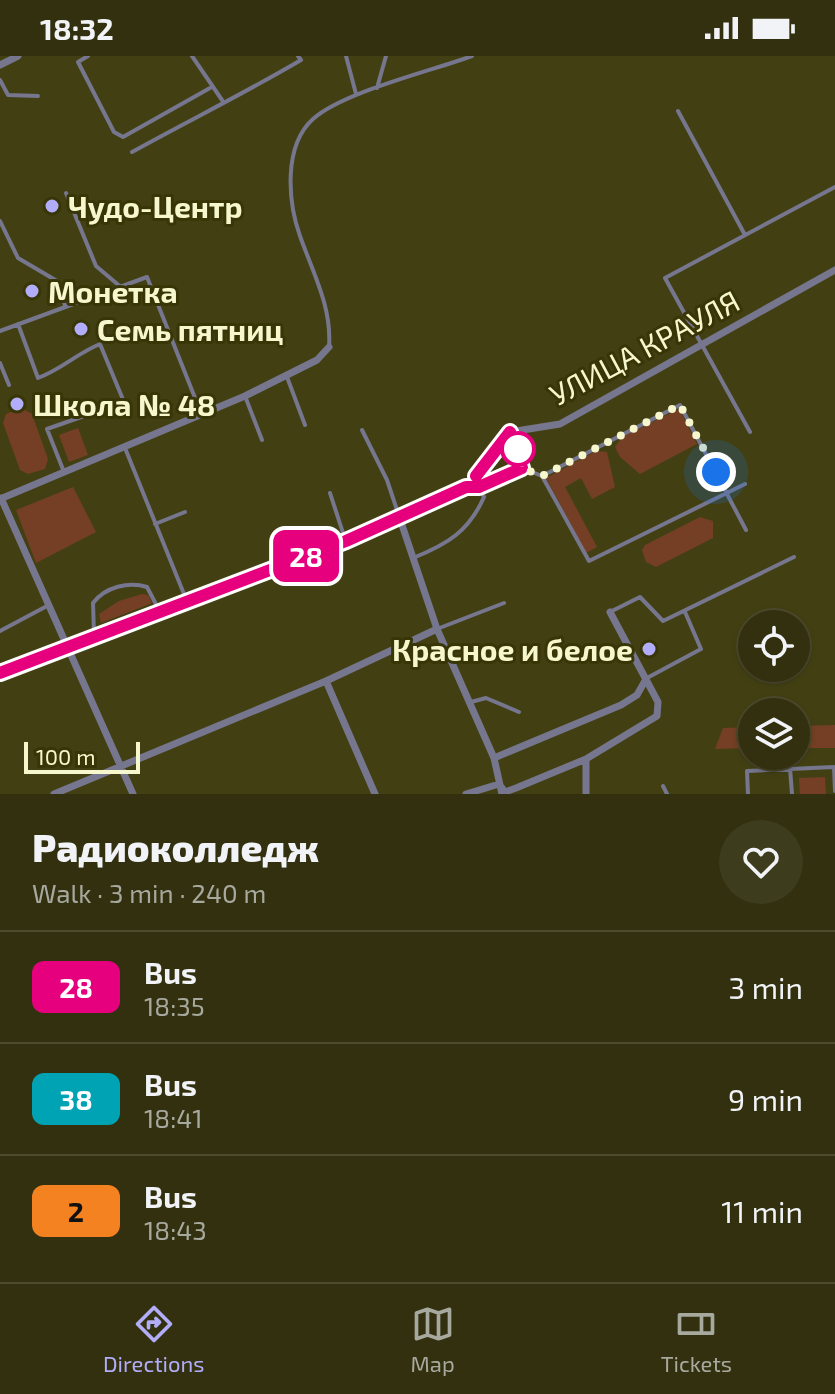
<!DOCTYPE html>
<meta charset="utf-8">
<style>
:root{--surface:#32300e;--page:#3d3c1c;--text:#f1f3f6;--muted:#a8a99e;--line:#4d4b2e;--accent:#b2adf9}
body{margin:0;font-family:"Exo 2",sans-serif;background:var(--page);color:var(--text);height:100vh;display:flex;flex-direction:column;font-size:30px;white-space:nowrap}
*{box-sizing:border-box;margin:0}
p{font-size:26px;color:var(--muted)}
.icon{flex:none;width:44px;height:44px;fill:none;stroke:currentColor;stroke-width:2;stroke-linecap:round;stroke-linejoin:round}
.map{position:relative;height:738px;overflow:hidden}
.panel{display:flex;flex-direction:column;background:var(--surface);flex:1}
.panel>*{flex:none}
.badge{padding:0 16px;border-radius:12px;font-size:28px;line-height:52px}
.controls{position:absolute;left:738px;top:554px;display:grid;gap:16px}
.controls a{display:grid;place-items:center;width:72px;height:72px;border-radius:50%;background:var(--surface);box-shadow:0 2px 6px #0004,0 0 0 2px var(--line);font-size:40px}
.scale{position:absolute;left:24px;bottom:20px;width:116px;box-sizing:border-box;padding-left:8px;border:4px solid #f7f7ce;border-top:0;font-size:22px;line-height:28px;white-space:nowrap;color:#f7f7ce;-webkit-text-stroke:6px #383506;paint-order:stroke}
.you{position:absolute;width:40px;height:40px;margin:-20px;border:6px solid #fff;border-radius:50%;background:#1a73e8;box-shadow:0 0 0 12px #1a73e833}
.map>.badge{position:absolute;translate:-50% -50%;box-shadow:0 0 0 4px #fff}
.round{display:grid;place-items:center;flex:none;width:84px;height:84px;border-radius:42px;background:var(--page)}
.head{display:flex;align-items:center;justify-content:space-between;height:136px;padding:0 32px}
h1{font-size:38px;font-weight:800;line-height:60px}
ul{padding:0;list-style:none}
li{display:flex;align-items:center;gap:24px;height:112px;padding:0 32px;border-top:2px solid var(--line)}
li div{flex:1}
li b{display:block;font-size:30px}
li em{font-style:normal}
li .badge{min-width:88px;font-weight:700;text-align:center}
.status{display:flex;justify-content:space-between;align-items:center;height:56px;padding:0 40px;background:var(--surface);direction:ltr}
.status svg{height:22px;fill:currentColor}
.tab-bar{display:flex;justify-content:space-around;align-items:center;height:112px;border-top:2px solid var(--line);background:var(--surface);font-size:22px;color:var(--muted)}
.tab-bar a{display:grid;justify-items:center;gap:4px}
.tab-bar .active{color:var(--accent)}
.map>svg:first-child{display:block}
.green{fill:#743f24}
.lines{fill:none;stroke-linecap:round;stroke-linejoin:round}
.service{stroke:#76768e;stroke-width:4}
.minor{stroke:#76768e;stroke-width:7}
.tertiary{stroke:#76768e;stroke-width:9}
.line-casing{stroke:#fff;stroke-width:18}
.line{stroke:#e6007e;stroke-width:12}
.walk{stroke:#f7f7ce;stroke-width:8;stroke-dasharray:0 14.4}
.poi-dot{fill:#b2adf9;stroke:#383506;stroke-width:3}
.stop-dot{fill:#fff;stroke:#e6007e;stroke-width:4}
.labels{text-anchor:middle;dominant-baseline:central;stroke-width:6;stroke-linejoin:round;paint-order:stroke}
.poi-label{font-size:30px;font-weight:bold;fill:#f7f7ce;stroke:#383506;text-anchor:start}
.street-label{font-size:30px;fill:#f7f7ce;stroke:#383506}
</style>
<div class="status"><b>18:32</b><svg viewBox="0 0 49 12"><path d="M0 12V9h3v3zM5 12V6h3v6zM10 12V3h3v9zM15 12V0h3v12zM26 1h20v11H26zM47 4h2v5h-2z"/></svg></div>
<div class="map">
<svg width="835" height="738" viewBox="0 0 835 738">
<rect width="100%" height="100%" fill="#424013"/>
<path class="green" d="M21 352 32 358 48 403 45 413 28 418 20 414 3 367 6 358Z
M679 353 697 388 640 418 620 401 615 391 622 381Z
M78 372 88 399 69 406 59 379Z
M596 395 607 396 615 431 592 443 581 422 565 431 597 491 586 497 546 422Z
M73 431 96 476 36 507 16 454Z
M700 461 713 465V482L656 511 646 506 642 494 645 489Z
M142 538 148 539 152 547 101 567 99 558 119 545Z
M835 669V692H796V670Z
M752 671V692L715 693 723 672Z
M825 721 826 738H800L799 722Z"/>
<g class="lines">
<path class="service" d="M88 0 78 6 114 76 123 81 210 32
M192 0 222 44
M346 0 356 38
M0 24 8 39 38 40
M377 32 386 0
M678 55 745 179
M132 96C188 65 245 37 301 4L298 0
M66 137 96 210 122 232
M0 165 18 202 57 225 65 249
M18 268 38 322C62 313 76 298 100 288L124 346 47 373 64 416
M0 275 147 221 201 357
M329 291C332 251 313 217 300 180 288 146 283 90 313 63 343 36 431 15 472 0
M0 307 9 329
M287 321 305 369
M245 340 262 384
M362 374 387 424 400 463
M510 376 522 411
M750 376 665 222 835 131
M125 392 186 543
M522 412 542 420 589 505 745 428
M542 420 680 349 746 474
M468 431H479L522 412
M330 437 345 483
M155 468 185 456
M413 502C448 488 469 475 484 441L479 431
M610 556 640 541 663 565 794 501
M437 573 504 547
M0 575 47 550
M94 578 93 547C105 531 129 525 147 531L159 554
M647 622 701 593 685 556
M471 646 486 642 519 656
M790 712 792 738
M663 730 667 738
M748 738 747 715 834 711 835 735"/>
<path class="minor" d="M0 9 18 0
M1 442 133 738
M0 443 245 340 317 304 329 291
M326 625 375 738
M494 702 621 649 637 639 646 623
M586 703V738
M54 738 326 625 437 573
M466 738 499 728 505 736 516 732 586 703 657 660 658 646 610 556
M502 738 494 702 437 573 400 463 466 431 510 376 560 368 835 214"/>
<path class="tertiary" d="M0 617 400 463"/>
</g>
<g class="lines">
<defs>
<path id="line" d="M0 617 346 485 466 431H479L522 412 510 376 476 420"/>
</defs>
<use href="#line" class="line-casing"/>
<use href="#line" class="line"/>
<path class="walk" d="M518 393 522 412 542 420 680 349 716 416"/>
</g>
<g class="poi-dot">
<circle cx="52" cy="150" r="8"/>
<circle cx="32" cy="235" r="8"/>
<circle cx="81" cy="273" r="8"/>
<circle cx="17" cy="348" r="8"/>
<circle cx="649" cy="593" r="8"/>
</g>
<circle class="stop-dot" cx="518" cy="393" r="16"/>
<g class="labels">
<g class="poi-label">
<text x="68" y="150">Чудо-Центр</text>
<text x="48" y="235">Монетка</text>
<text x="97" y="273">Семь пятниц</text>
<text x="33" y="348">Школа № 48</text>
<text x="633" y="593" text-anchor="end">Красное и белое</text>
</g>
<g class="street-label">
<text transform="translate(644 291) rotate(-28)">УЛИЦА КРАУЛЯ</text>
</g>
</g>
</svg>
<div class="controls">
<a><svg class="icon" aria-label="locate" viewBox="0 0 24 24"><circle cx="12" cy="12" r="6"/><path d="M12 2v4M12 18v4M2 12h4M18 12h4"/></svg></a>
<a><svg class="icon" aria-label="layers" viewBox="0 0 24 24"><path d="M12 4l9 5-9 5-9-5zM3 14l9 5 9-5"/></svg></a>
</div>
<div class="scale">100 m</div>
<div class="you" style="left:716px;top:416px"></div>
<b class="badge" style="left:306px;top:500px;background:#e6007e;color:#fff">28</b>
</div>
<section class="panel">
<div class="head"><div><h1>Радиоколледж</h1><p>Walk · 3 min · 240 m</p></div><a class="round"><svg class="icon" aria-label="heart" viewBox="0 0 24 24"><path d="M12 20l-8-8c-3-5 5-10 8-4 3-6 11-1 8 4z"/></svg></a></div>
<ul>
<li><span class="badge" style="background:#e6007e;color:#fff">28</span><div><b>Bus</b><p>18:35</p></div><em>3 min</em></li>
<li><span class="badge" style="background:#00a3b4;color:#fff">38</span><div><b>Bus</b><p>18:41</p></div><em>9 min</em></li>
<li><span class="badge" style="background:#f58220;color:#111">2</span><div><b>Bus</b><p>18:43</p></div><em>11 min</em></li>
</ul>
</section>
<nav class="tab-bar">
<a class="active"><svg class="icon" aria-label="directions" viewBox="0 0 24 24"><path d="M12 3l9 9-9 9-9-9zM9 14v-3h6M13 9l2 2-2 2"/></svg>Directions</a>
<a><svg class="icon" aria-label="map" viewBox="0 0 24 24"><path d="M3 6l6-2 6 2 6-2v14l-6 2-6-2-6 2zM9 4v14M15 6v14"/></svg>Map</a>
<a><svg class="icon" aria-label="tickets" viewBox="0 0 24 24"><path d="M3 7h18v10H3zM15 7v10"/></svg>Tickets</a>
</nav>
